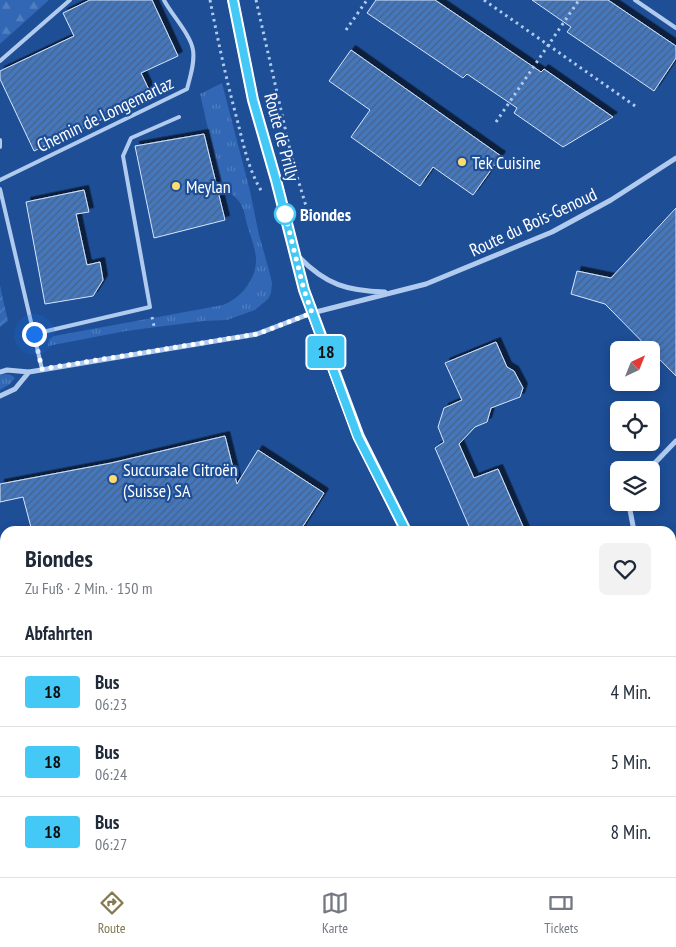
<!DOCTYPE html>
<html lang="de">
<meta charset="utf-8">
<style>
:root{--surface:#fff;--page:#f2f2f3;--text:#1f2937;--muted:#747a83;--line:#e0e1e3;--accent:#847950}
body{margin:0;font-family:"PT Sans Narrow",sans-serif;background:var(--page);color:var(--text);height:100vh;display:flex;flex-direction:column;font-size:19px;white-space:nowrap}
*{box-sizing:border-box;margin:0}
p{font-size:16px;color:var(--muted)}
.icon{flex:none;width:28px;height:28px;fill:none;stroke:currentColor;stroke-width:2;stroke-linecap:round;stroke-linejoin:round}
.map{position:relative;flex:1;overflow:hidden}
.drawer{position:absolute;left:0px;top:526px;width:676px;height:351px;display:flex;flex-direction:column;background:var(--surface);border-radius:15px 15px 0 0;box-shadow:0 2px 8px #0003}
.drawer>*{flex:none}
.badge{padding:0 10px;border-radius:4px;font-size:18px;line-height:32px}
.needle{width:32px;rotate:43deg}
.buttons{position:absolute;left:610px;top:341px;display:grid;gap:10px}
.buttons a{display:grid;place-items:center;width:50px;height:50px;border-radius:8px;background:var(--surface);box-shadow:0 2px 8px #0003;font-size:25px}
.you{position:absolute;width:25px;height:25px;margin:-12px;border:4px solid #fff;border-radius:50%;background:#1a73e8;box-shadow:0 0 0 8px #1a73e833}
.map>.badge{position:absolute;translate:-50% -50%;box-shadow:0 0 0 2px #fff}
h2{padding:0 25px;font-size:19px;line-height:45px}
.round{display:grid;place-items:center;flex:none;width:52px;height:52px;border-radius:8px;background:var(--page)}
.summary{display:flex;align-items:center;justify-content:space-between;height:85px;padding:0 25px}
h1{font-size:24px;font-weight:700;line-height:38px}
ul{padding:0;list-style:none}
li{display:flex;align-items:center;gap:15px;height:70px;padding:0 25px;border-top:1px solid var(--line)}
li div{flex:1}
li b{display:block;font-size:19px}
li em{font-style:normal}
li .badge{min-width:55px;font-weight:700;text-align:center}
.dock{display:flex;justify-content:space-around;align-items:center;height:70px;border-top:1px solid var(--line);background:var(--surface);font-size:14px;color:var(--muted)}
.dock a{display:grid;justify-items:center;gap:2px}
.dock .active{color:var(--accent)}
.map>svg:first-child{display:block}
.grass{fill:url(#grass-tufts)}
.forest{fill:url(#forest-firs)}
.garden{fill:url(#garden-furrows)}
.building{fill:url(#building-hatch);stroke:#d7e6fb;filter:url(#shadow)}
.lines{fill:none;stroke-linecap:round;stroke-linejoin:round}
.path{stroke:#b1cbef;stroke-width:3;stroke-dasharray:2.5 4;stroke-linecap:butt}
.lane{stroke:#b1cbef;stroke-width:4}
.street{stroke:#b1cbef;stroke-width:5}
.primary{stroke:#f9fbff;stroke-width:12}
.line-casing{stroke:#fff;stroke-width:11}
.line{stroke:#44c8f5;stroke-width:8}
.walk{stroke:#fff;stroke-width:5;stroke-dasharray:0 9}
.poi-dot{fill:#ffda6f;stroke:#1d4e96;stroke-width:2}
.stop-dot{fill:#fff;stroke:#44c8f5;stroke-width:2.5}
.labels{text-anchor:middle;dominant-baseline:central;stroke-width:4.5;stroke-linejoin:round;paint-order:stroke}
.street-label{font-size:18px;fill:#fff;stroke:#1d4e96}
.poi-label{font-size:18px;fill:#fff;stroke:#1d4e96;text-anchor:start}
.stop-label{font-size:18px;font-weight:bold;fill:#fff;stroke:#1d4e96;text-anchor:start}
</style>
<div class="map">
<svg width="676" height="877" viewBox="0 0 676 877">
<defs>
<pattern id="grass-tufts" width="24" height="20" patternUnits="userSpaceOnUse" patternTransform="scale(1.25)"><rect width="24" height="20" fill="#3167b4"/><path d="M3 7l-1-3M5 7V3M7 7l1-3M15 17l-1-3M17 17v-4M19 17l1-3" fill="none" stroke="#507ebf"/></pattern>
<pattern id="forest-firs" width="22" height="20" patternUnits="userSpaceOnUse" patternTransform="scale(1.25)"><rect width="22" height="20" fill="#3167b4"/><path d="M5 1l3.5 6h-7zM16 11l3.5 6h-7z" fill="#507ebf"/></pattern>
<pattern id="garden-furrows" width="10" height="10" patternUnits="userSpaceOnUse" patternTransform="scale(1.25)"><rect width="10" height="10" fill="#3167b4"/><path d="M-1 1l2-2M0 10L10 0M9 11l2-2" fill="none" stroke="#507ebf"/></pattern>
<pattern id="building-hatch" width="6" height="6" patternUnits="userSpaceOnUse" patternTransform="scale(1.25)"><rect width="6" height="6" fill="#4577bd"/><path d="M-1 1l2-2M0 6l6-6M5 7l2-2" fill="none" stroke="#486284"/></pattern>
<filter id="shadow"><feDropShadow dx="4.5" dy="-4.5" stdDeviation="0" flood-color="#0009"/></filter>
</defs>
<rect width="100%" height="100%" fill="#1d4e96"/>
<path class="grass" d="M222 83 250 191 259 235 269 270 272 283 271 293 268 299 255 310 227 320 204 321 126 331 48 346 49 340 54 336 223 305C241 298 257 279 256 258 255 248 251 237 248 228 243 210 245 204 229 192L223 194 200 94Z
M7 374 11 375 15 378 10 384 0 390V375Z"/>
<path class="forest" d="M0 0H49L0 44Z"/>
<path class="garden" d="M0 286 8 321 0 327Z"/>
<path class="building" d="M90 0H152L178 56 141 73 152 96 34 151 0 79V71L74 36 63 13Z
M376 0H435L541 72 544 69 613 117 563 147 514 113 517 108 467 74 463 78 367 13Z
M532 0H608L676 46V58L654 91 567 32 571 27Z
M351 50 501 156 473 195 433 167 420 186 351 137 370 110 329 81Z
M204 134 225 220 154 238 135 146Z
M84 190 89 212 76 214 87 265 100 262 103 280 93 296 45 304 26 202Z
M676 208V376L605 304 571 294 577 271 611 278Z
M496 342 507 367 514 371 523 388 520 397 491 408 487 422 475 427 459 444 474 478 498 469 525 531H471L435 448 444 442 438 427 444 408 462 400 445 363Z
M225 436 237 484 258 450 324 493 300 531H32L23 497 0 502V484L111 463Z"/>
<g class="lines">
<path class="path" d="M210 0C218 41 227 83 238 123 244 147 249 171 262 192
M256 0 293 163 309 216 304 223
M484 0 638 108
M346 30 367 0
M496 122 579 0
M152 317 154 326
M0 742 5 748"/>
<path class="lane" d="M635 0 676 28
M0 61 70 0
M0 140V147
M0 180 187 89C190 77 195 63 193 50 191 35 171 14 164 0
M0 189 42 369
M34 334 150 307 123 156 131 138 179 117
M0 858 5 852
M0 865 5 869
M11 872 18 877
M636 877 637 872"/>
<path class="street" d="M299 257C326 285 348 291 385 292
M0 372 7 370 29 372 257 334 312 313 426 284 552 232 611 200 676 158
M0 396 15 389 29 372
M648 470 676 441
M631 502 630 510 634 531
M671 601 676 609
M0 627 5 634
M0 699 5 705
M0 833 5 828
M185 872 188 877"/>
<path class="primary" d="M233 0 253 100 276 180 304 290 359 437 406 531
M600 872 602 877"/>
</g>
<g class="lines">
<defs>
<path id="line" d="M233 0 253 100 276 180 304 290 358 437 406 531"/>
</defs>
<use href="#line" class="line-casing"/>
<use href="#line" class="line"/>
<path class="walk" d="M34 334 42 369 257 334 312 313 304 290 285 214"/>
</g>
<g class="poi-dot">
<circle cx="462" cy="162" r="5"/>
<circle cx="176" cy="186" r="5"/>
<circle cx="113" cy="479" r="5"/>
</g>
<circle class="stop-dot" cx="285" cy="214" r="10"/>
<g class="labels">
<g class="street-label">
<text transform="translate(105 114) rotate(-26)">Chemin de Longemarlaz</text>
<text transform="translate(282 137) rotate(75)">Route de Prilly</text>
<text transform="translate(533 222) rotate(-25)">Route du Bois-Genoud</text>
</g>
<g class="poi-label">
<text x="472" y="162">Tek Cuisine</text>
<text x="186" y="186">Meylan</text>
<text x="123" y="469">Succursale Citroën<tspan x="123" dy="21">(Suisse) SA</tspan></text>
</g>
<g class="stop-label">
<text x="300" y="214">Biondes</text>
</g>
</g>
</svg>
<div class="buttons">
<a><svg class="needle" viewBox="-14 -14 28 28"><path d="M0-13l5 13h-10z" fill="#e53935"/><path d="M0 13l5-13h-10z" fill="#747a83"/></svg></a>
<a><svg class="icon" aria-label="locate" viewBox="0 0 24 24"><circle cx="12" cy="12" r="6"/><path d="M12 2v4M12 18v4M2 12h4M18 12h4"/></svg></a>
<a><svg class="icon" aria-label="layers" viewBox="0 0 24 24"><path d="M12 4l9 5-9 5-9-5zM3 14l9 5 9-5"/></svg></a>
</div>
<div class="you" style="left:34px;top:334px"></div>
<b class="badge" style="left:326px;top:352px;background:#44c8f5;color:#111">18</b>
<section class="drawer">
<div class="summary"><div><h1>Biondes</h1><p>Zu Fuß · 2 Min. · 150 m</p></div><a class="round"><svg class="icon" aria-label="heart" viewBox="0 0 24 24"><path d="M12 20l-8-8c-3-5 5-10 8-4 3-6 11-1 8 4z"/></svg></a></div>
<h2>Abfahrten</h2>
<ul>
<li><span class="badge" style="background:#44c8f5;color:#111">18</span><div><b>Bus</b><p>06:23</p></div><em>4 Min.</em></li>
<li><span class="badge" style="background:#44c8f5;color:#111">18</span><div><b>Bus</b><p>06:24</p></div><em>5 Min.</em></li>
<li><span class="badge" style="background:#44c8f5;color:#111">18</span><div><b>Bus</b><p>06:27</p></div><em>8 Min.</em></li>
</ul>
</section>
</div>
<nav class="dock">
<a class="active"><svg class="icon" aria-label="directions" viewBox="0 0 24 24"><path d="M12 3l9 9-9 9-9-9zM9 14v-3h6M13 9l2 2-2 2"/></svg>Route</a>
<a><svg class="icon" aria-label="map" viewBox="0 0 24 24"><path d="M3 6l6-2 6 2 6-2v14l-6 2-6-2-6 2zM9 4v14M15 6v14"/></svg>Karte</a>
<a><svg class="icon" aria-label="tickets" viewBox="0 0 24 24"><path d="M3 7h18v10H3zM15 7v10"/></svg>Tickets</a>
</nav>
